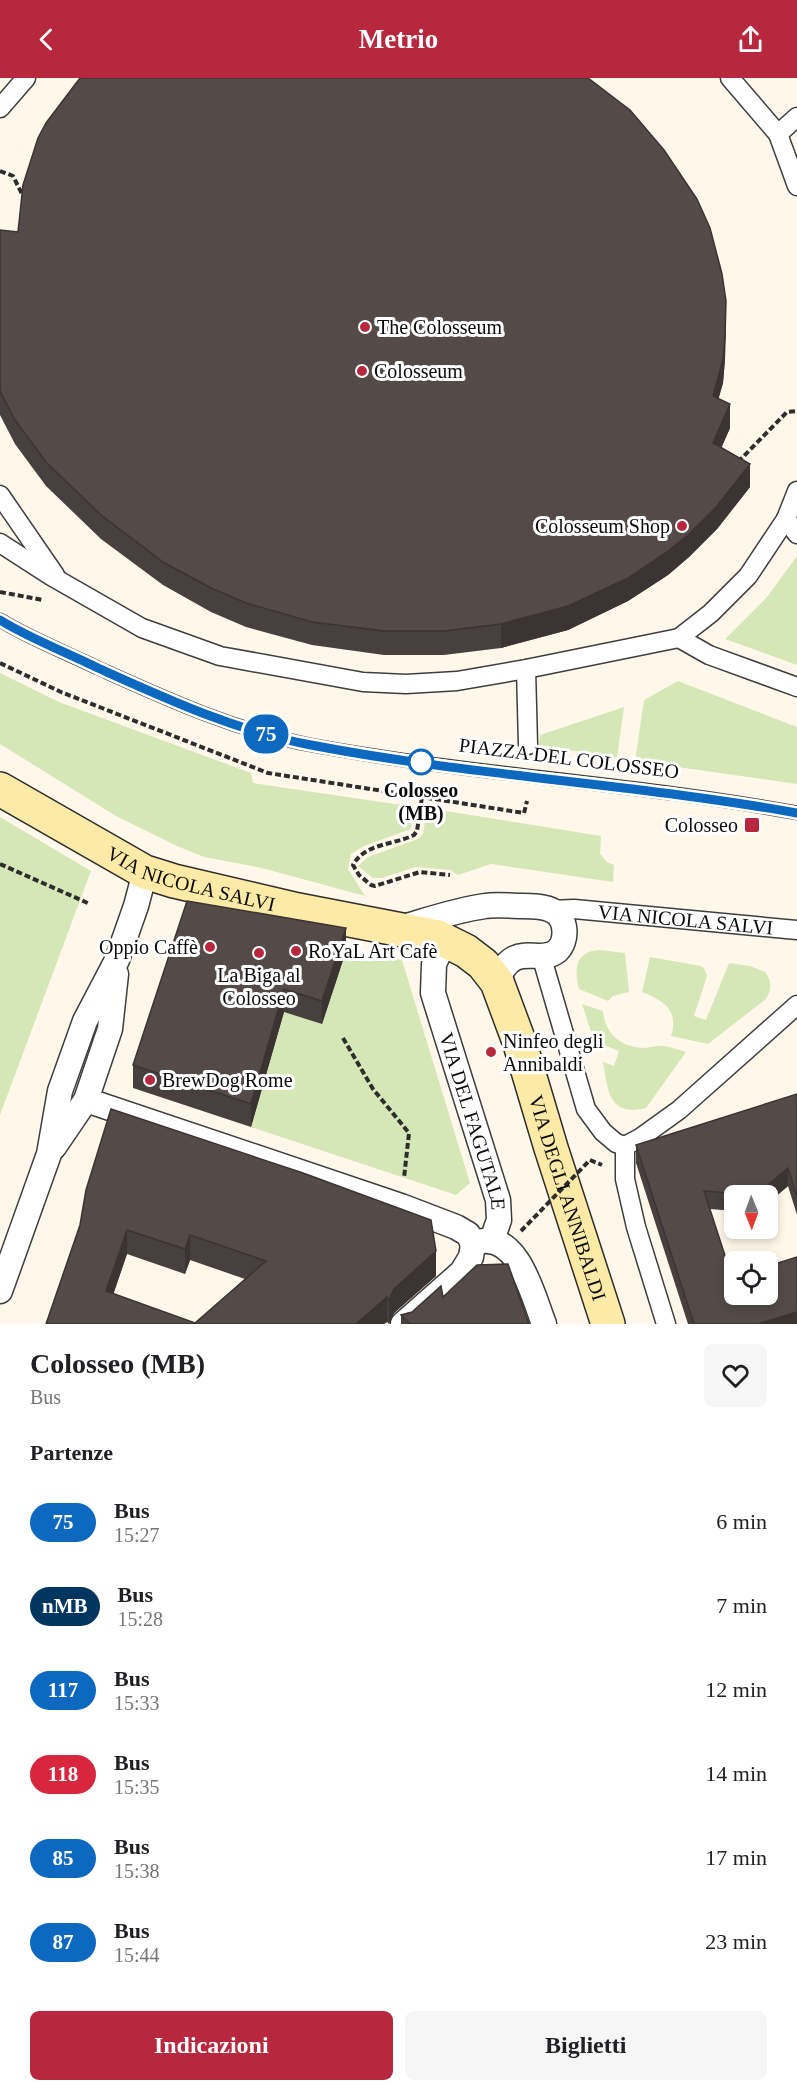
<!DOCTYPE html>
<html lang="it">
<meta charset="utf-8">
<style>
:root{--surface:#fff;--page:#f6f6f6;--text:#202124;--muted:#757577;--accent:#b7283e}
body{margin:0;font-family:Georgia,serif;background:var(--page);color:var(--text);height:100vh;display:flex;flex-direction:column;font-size:22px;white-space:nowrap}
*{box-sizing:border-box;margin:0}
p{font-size:20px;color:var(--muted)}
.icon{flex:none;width:33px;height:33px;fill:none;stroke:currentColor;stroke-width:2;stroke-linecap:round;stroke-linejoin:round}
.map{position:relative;height:1246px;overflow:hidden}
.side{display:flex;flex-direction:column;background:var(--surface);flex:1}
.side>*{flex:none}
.badge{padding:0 12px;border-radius:20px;font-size:21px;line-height:39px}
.needle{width:39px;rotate:179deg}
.buttons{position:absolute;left:724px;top:1107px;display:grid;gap:12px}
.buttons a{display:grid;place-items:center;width:54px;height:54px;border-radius:9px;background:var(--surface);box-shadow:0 3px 9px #0003;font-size:30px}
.map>.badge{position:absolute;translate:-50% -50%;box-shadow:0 0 0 3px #fff}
h2{padding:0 30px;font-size:22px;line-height:54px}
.round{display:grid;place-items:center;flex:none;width:63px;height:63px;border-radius:9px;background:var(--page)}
.overview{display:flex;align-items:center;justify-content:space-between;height:102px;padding:0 30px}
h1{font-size:28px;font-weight:700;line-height:45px}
.primary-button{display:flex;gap:12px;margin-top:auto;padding:12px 30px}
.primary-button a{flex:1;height:69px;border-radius:9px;background:var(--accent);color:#fff;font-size:24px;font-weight:700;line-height:69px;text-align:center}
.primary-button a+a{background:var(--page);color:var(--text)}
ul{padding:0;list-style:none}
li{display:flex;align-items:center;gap:18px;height:84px;padding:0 30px}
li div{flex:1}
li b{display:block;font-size:22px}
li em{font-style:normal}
li .badge{min-width:66px;font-weight:700;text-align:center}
header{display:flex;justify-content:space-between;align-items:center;height:78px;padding:0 30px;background:var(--accent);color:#fff;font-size:27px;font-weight:700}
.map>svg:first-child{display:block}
.green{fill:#d5e7b6}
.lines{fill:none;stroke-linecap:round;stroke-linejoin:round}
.service-casing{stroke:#3e3e3e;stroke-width:15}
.pedestrian-casing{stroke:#3e3e3e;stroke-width:21}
.minor-casing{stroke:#3e3e3e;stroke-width:27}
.secondary-casing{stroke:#2d2d2d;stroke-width:36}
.path{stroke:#2d2d2d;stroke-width:4;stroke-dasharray:6 3;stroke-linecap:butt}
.service{stroke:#fff;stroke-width:12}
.pedestrian{stroke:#fff;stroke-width:18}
.minor{stroke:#fff;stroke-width:24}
.secondary{stroke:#fdeaa7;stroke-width:33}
.path-bridge{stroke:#2d2d2d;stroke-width:4;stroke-dasharray:6 3;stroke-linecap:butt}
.wall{fill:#48403e;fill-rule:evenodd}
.shaded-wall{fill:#3b3432}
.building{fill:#544b48;stroke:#3b3432;stroke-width:1.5;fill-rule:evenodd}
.line-casing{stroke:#fff;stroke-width:14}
.line{stroke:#0c69bf;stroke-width:9}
.poi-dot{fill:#b7283e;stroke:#fff;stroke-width:2}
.stop-dot{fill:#fff;stroke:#0c69bf;stroke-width:3}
.labels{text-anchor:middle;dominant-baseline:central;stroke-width:6;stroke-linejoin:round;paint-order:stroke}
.poi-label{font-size:20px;fill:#0b0b0b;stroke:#fff;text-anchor:start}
.street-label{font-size:20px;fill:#0b0b0b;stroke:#fff}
.stop-label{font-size:20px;font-weight:bold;fill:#0b0b0b;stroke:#fff}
</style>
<header><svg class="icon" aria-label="back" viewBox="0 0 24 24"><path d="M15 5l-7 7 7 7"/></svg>Metrio<svg class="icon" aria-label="share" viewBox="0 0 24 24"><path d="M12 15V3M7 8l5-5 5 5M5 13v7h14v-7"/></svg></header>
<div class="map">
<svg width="797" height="1246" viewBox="0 0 797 1246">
<rect width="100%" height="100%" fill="#fff8ea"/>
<path class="green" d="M797 478V587L725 561 767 519Z
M0 595 59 624 251 695 253 705 415 729 411 751 364 768 351 776 348 791 365 818 262 790 204 779 177 768 116 738 0 666Z
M678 603 797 649V706L635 683 644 622Z
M624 629 617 680 539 667 540 657Z
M427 730 601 758 600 776 607 784 614 787 613 804 491 786 458 797 450 792 416 789 382 800H373L358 788 368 779 418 761 423 756Z
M0 739 91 793 0 1037Z
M304 865 402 882 470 1105 456 1117 251 1049Z
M600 872 625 875 629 914 613 918 608 923 579 911C574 891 575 873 600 872Z
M650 879 701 888 704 890 707 898 694 938 706 942 729 885 750 888 765 894C772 903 772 911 766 921L708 966 671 958C679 932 664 923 642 914Z
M582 926 603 933C605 956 621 969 644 970 651 970 657 967 663 968 671 969 679 972 686 974L646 1030C608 1039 608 1012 603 984L614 988 619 973 594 963Z"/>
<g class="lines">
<defs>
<path id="service" d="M0 542C31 561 65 574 98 590 167 621 236 653 311 667 472 697 636 705 797 735"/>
<g id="pedestrian">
<path d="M730 0 778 56 797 108"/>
<path d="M0 30 26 0"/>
<path d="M778 56 797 39"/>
<path d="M0 417 55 497"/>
<path d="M786 441 797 456"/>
<path d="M0 465 51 498 142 550 220 578 363 604 406 606 457 603 526 591 679 560 711 535 748 498 786 441 797 413"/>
<path d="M679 560 709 577 797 609"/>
<path d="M526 591 528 667"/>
<path id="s1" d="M550 832 574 831 797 852"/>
<path d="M541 877 586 1031 603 1054 616 1065 625 1068 640 1060 679 1032 797 927"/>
<path d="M625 1068V1101L636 1149 666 1246"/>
</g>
<g id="minor">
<path d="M400 850C428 842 456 832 485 828 497 826 509 828 522 828 531 828 545 828 553 833 567 840 568 863 557 873 539 888 513 860 497 904"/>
<path id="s2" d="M445 862 434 886 433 915 498 1122 499 1142 492 1162"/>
<path d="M86 1022 401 1128 456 1149 468 1156 473 1166"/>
<path d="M54 1069 86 1022 110 951 116 896"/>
<path d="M478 1164C518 1153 533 1218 544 1246"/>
<path d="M0 1213 49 1076 60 1013 85 943 117 882 136 828 145 794"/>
<path d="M403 1246 462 1194 471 1179 473 1166"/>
</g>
<g id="secondary">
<path id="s3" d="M0 711 145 794 174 803 298 832 438 859 466 873 483 886 497 904 520 966 551 1070 608 1246"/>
</g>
</defs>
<use href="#service" class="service-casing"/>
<use href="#pedestrian" class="pedestrian-casing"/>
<use href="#minor" class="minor-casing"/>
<use href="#secondary" class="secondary-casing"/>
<path class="path" d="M0 93 13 98 24 120
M738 384 787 334 797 333
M0 514 43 522
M0 585 61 614 268 695 524 735 527 723
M422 719 417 753 414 757C394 767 365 765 353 787L359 797 371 807 375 808 420 794 450 797
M0 786 90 826
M343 960 373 1011 409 1055 404 1100
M590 1082 602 1087"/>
<use href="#service" class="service"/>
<use href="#pedestrian" class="pedestrian"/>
<use href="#minor" class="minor"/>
<use href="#secondary" class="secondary"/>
<path class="path-bridge" d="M521 1153 590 1082"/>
</g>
<path class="wall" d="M0 152 726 246 725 281 723 305 718 320 730 350 721 370 750 409 717 451 689 479 668 497 628 523 568 552 501 570 444 577H384L312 567 246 549 211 534 163 507 101 461 46 408 15 366 0 337Z
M346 873 322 946 284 934 251 1049 133 1010V987Z
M797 1016V1137L788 1108 768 1125V1118H735V1133L710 1131 732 1199 797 1246H688L636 1085V1067Z
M86 1112 436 1198 394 1235 389 1246 387 1244 384 1246H46L80 1147ZM127 1176 185 1196 190 1182 245 1201 195 1245 113 1216Z
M443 1219 529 1246H401V1237L412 1234Z"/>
<path class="shaded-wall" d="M726 223 725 281 723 305 713 341V318Z
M730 326V350L713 389V365Z
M750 386V409L717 451 689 479 668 497 628 523 568 552 501 570V546Z
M346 850V873L322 946V923Z
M284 911V934L251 1049V1026Z
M788 1090V1108L768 1125V1118H756Z
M127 1152V1176L106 1238V1213Z
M190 1157V1182L185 1196V1171Z
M436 1173V1198L394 1235 389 1246V1222L394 1211Z
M387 1219V1244L384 1246H356Z
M797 1234V1246H758Z"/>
<path class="building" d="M80 0H588L630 32 664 72 697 121 710 150 722 196 726 223 725 258 723 281 713 318 730 326 713 365 750 386 717 428 689 456 668 473 628 500 568 528 501 546 444 553H384L312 544 246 525 211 510 163 484 101 437 46 384 15 342 0 313V152L18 154 23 107 38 60 46 45Z
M187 823 346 850 322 923 284 911 251 1026 133 987Z
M797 1016V1119L788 1090 756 1117 704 1113 732 1199 735 1198V1216H768V1188L797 1179V1234L758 1246H694L636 1067Z
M111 1031 303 1095 431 1142 436 1173 394 1211 389 1222 387 1219 356 1246H46L80 1147 86 1112ZM127 1152 185 1171 190 1157 266 1183 195 1245 106 1213Z
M508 1186 529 1246H410L401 1237 412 1234 441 1208 443 1219 477 1187Z"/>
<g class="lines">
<defs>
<path id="line" d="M0 542C31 561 66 574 98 590 167 621 236 653 311 667 472 698 636 706 797 735"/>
</defs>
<use href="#line" class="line-casing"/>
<use href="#line" class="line"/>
</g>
<g class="poi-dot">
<circle cx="365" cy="249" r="6"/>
<circle cx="362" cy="293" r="6"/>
<circle cx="682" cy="448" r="6"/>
<rect x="744" y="739" width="16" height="16" rx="3"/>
<circle cx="210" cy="869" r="6"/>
<circle cx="296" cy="873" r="6"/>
<circle cx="259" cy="875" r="6"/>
<circle cx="491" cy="974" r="6"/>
<circle cx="150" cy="1002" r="6"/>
</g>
<circle class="stop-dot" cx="421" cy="684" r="12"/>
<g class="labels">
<g class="poi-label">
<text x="377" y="249">The Colosseum</text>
<text x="374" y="293">Colosseum</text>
<text x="670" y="448" text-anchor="end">Colosseum Shop</text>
<text x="738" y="747" text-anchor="end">Colosseo</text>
<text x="198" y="869" text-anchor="end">Oppio Caffè</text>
<text x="308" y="873">RoYaL Art Cafè</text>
<text x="259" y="897" text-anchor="middle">La Biga al<tspan x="259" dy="23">Colosseo</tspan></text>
<text x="503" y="963">Ninfeo degli<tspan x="503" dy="23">Annibaldi</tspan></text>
<text x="162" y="1002">BrewDog Rome</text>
</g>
<g class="street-label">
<text transform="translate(569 680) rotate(7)">PIAZZA DEL COLOSSEO</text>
<text stroke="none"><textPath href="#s3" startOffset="213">VIA NICOLA SALVI</textPath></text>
<text stroke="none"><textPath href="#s1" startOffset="136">VIA NICOLA SALVI</textPath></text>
<text stroke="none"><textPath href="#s2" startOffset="190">VIA DEL FAGUTALE</textPath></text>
<text stroke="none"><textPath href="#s3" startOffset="770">VIA DEGLI ANNIBALDI</textPath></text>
</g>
<g class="stop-label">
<text x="421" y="712">Colosseo<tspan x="421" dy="23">(MB)</tspan></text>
</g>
</g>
</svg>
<div class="buttons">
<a><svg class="needle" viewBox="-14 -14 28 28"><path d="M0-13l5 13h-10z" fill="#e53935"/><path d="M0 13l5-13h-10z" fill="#757577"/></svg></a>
<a><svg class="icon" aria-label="locate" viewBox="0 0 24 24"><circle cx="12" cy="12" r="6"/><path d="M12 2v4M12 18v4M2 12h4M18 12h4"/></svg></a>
</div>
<b class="badge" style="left:266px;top:656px;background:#0c69bf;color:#fff">75</b>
</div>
<section class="side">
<div class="overview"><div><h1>Colosseo (MB)</h1><p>Bus</p></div><a class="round"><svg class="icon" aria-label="heart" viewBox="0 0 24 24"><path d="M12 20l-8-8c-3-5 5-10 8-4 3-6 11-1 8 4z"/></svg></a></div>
<h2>Partenze</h2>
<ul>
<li><span class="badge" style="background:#0c69bf;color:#fff">75</span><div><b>Bus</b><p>15:27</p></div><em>6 min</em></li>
<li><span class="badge" style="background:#00365f;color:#fff">nMB</span><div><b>Bus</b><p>15:28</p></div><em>7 min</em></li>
<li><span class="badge" style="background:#0c69bf;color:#fff">117</span><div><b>Bus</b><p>15:33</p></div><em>12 min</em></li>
<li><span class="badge" style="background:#d7263d;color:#fff">118</span><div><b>Bus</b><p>15:35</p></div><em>14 min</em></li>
<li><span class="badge" style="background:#0c69bf;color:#fff">85</span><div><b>Bus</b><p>15:38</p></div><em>17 min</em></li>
<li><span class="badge" style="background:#0c69bf;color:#fff">87</span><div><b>Bus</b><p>15:44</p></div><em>23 min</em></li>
</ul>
<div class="primary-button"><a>Indicazioni</a><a>Biglietti</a></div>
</section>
